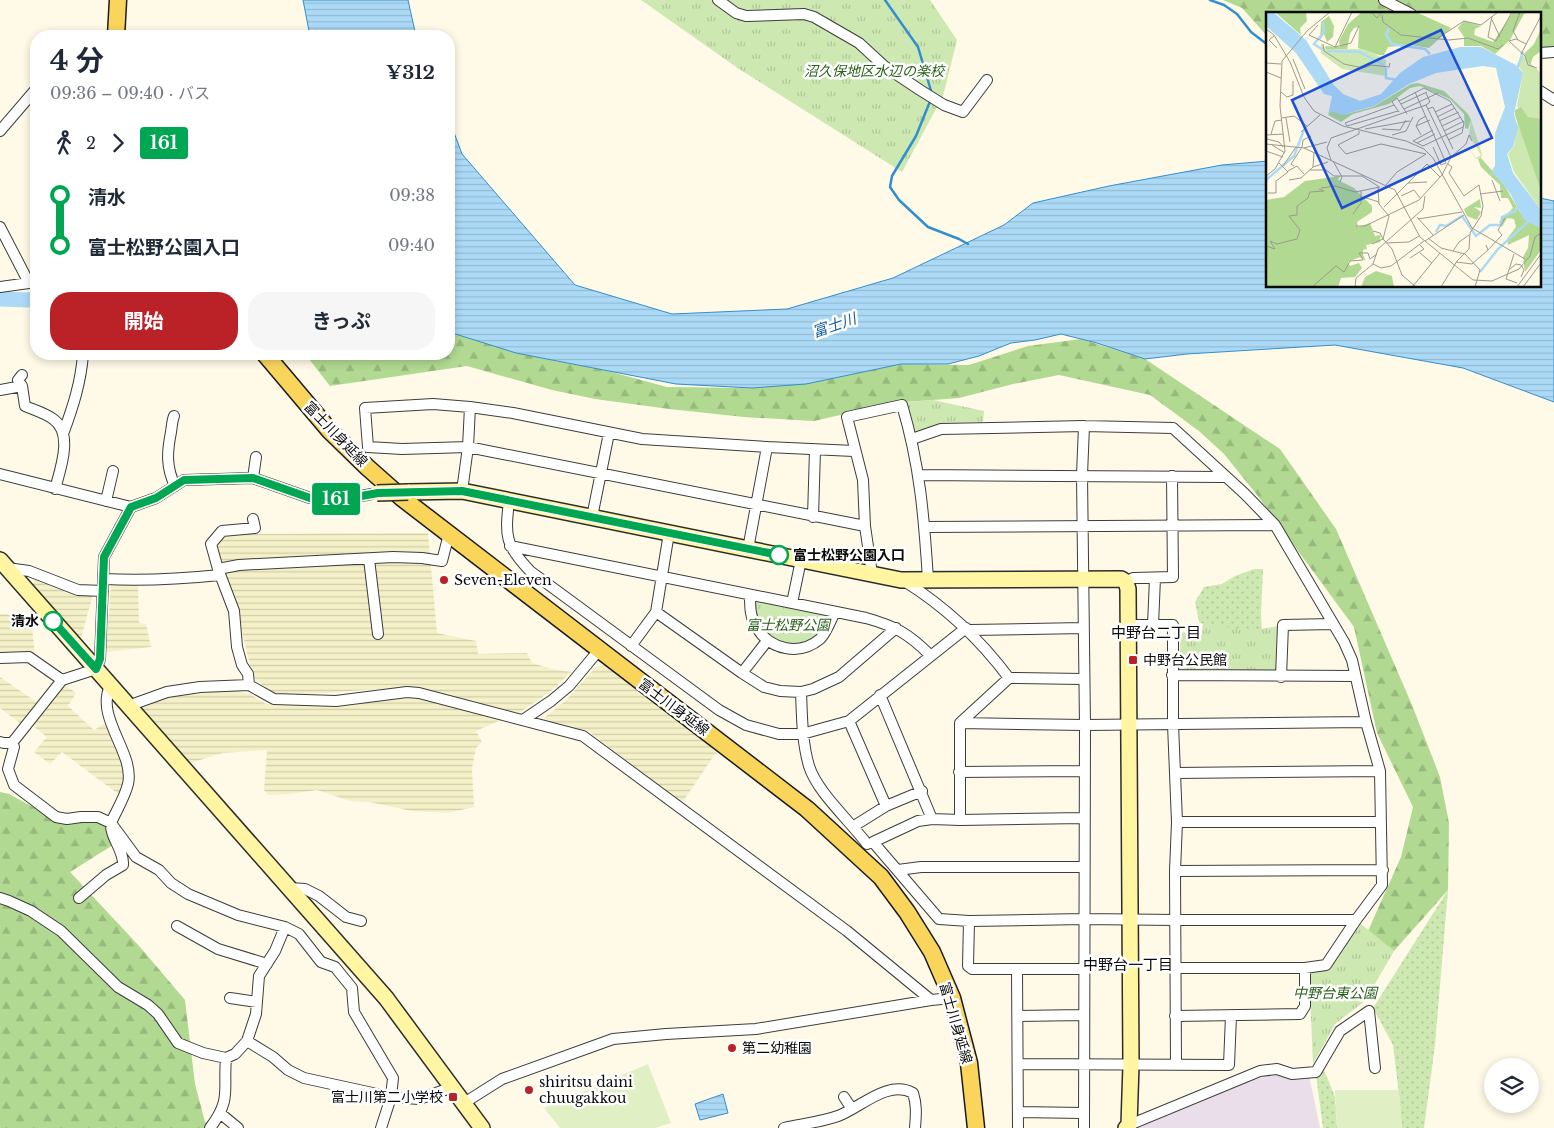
<!DOCTYPE html>
<html lang="ja">
<meta charset="utf-8">
<style>
:root{--surface:#fff;--page:#f6f6f7;--text:#1f2937;--muted:#747a83;--accent:#ba2228}
body{margin:0;font-family:"Libre Baskerville","Noto Sans JP",serif;background:var(--page);color:var(--text);height:100vh;display:flex;flex-direction:column;font-size:19px;white-space:nowrap}
*{box-sizing:border-box;margin:0}
p{font-size:16px;color:var(--muted)}
.icon{flex:none;width:28px;height:28px;fill:none;stroke:currentColor;stroke-width:2;stroke-linecap:round;stroke-linejoin:round}
.map{position:relative;flex:1;overflow:hidden}
.panel{position:absolute;left:30px;top:30px;width:425px;height:330px;display:flex;flex-direction:column;background:var(--surface);border-radius:20px;box-shadow:0 2px 8px #0003}
.panel>*{flex:none}
.badge{padding:0 10px;border-radius:4px;font-size:18px;line-height:32px}
.tools{position:absolute;left:1484px;top:1058px;display:grid;gap:10px}
.tools a{display:grid;place-items:center;width:55px;height:55px;border-radius:50%;background:var(--surface);box-shadow:0 2px 8px #0003;font-size:25px}
.map>.badge{position:absolute;translate:-50% -50%;box-shadow:0 0 0 2px #fff}
.legs{display:flex;align-items:center;gap:8px;height:55px;padding:0 20px;font-size:16px}
.legs p{margin-inline-start:auto}
.headline{display:flex;align-items:center;justify-content:space-between;height:85px;padding:0 20px}
h1{font-size:28px;font-weight:700;line-height:38px}
.action{display:flex;gap:10px;margin-top:auto;padding:10px 20px}
.action a{flex:1;height:58px;border-radius:20px;background:var(--accent);color:#fff;font-size:20px;font-weight:700;line-height:58px;text-align:center}
.action a+a{background:var(--page);color:var(--text)}
ul{padding:0 20px;list-style:none}
li{display:flex;align-items:center;gap:18px;height:50px;font-size:19px}
li i{display:grid;place-items:center;width:8px;height:100%;margin:0 6px;background:currentColor}
li i::after{content:'';width:12px;height:12px;margin:-6px;border:4px solid;border-radius:50%;background:var(--surface)}
li p{margin-inline-start:auto}
li:first-child i{background:linear-gradient(#0000 50%,currentColor 0)}
li:last-child i{background:linear-gradient(currentColor 50%,#0000 0)}
.map>svg:first-child{display:block}
.industrial{fill:#e9deea}
.farmland{fill:url(#farmland-rules)}
.grass{fill:url(#grass-dots)}
.forest{fill:url(#forest-firs)}
.park{fill:url(#park-tufts)}
.pitch{fill:#e0f0c4}
.water{fill:url(#water-rules);stroke:#328fce}
.lines{fill:none;stroke-linecap:round;stroke-linejoin:round}
.stream{stroke:#328fce;stroke-width:2.5}
.river{stroke:#acdaf6;stroke-width:15}
.street-casing{stroke:#3d3d3d;stroke-width:12}
.secondary-casing{stroke:#2c2c2c;stroke-width:18}
.primary-casing{stroke:#1b1b1b;stroke-width:19}
.street{stroke:#fff;stroke-width:10}
.secondary{stroke:#fff5a2;stroke-width:15}
.primary{stroke:#fad55c;stroke-width:16}
.secondary-bridge-casing{stroke:#2c2c2c;stroke-width:18;stroke-linecap:butt}
.secondary-bridge{stroke:#fff5a2;stroke-width:15}
.line-1-casing{stroke:#fff;stroke-width:11}
.line-1{stroke:#00a651;stroke-width:8}
.stop-1-dot{fill:#fff;stroke:#00a651;stroke-width:2.5}
.poi-dot{fill:#ba2228;stroke:#fff;stroke-width:2}
.labels{text-anchor:middle;dominant-baseline:central;stroke-width:5;stroke-linejoin:round;paint-order:stroke}
.park-label{font-size:14px;font-style:italic;fill:#29611b;stroke:#fff}
.street-label{font-size:14px;fill:#0a0a0a;stroke:#fff}
.stop-label{font-size:14px;font-weight:bold;fill:#0a0a0a;stroke:#fff;text-anchor:start}
.poi-label{font-size:14px;fill:#0a0a0a;stroke:#fff;text-anchor:start}
.water-label{font-size:15px;font-style:italic;fill:#145f9b;stroke:#fff}
.neighbourhood-label{font-size:15px;fill:#0a0a0a;stroke:#fff}
.inset-river{fill:none;stroke:#acdaf6;stroke-width:2.5}
.inset-road{fill:none;stroke:#9d9a8f;stroke-width:1}
.view{fill:#1d4ed8;fill-opacity:0.15;stroke:#1d4ed8;stroke-width:2.5}
.inset-edge{fill:none;stroke:#0a0a0a;stroke-width:2.5}
</style>
<div class="map">
<svg width="1554" height="1128" viewBox="0 0 1554 1128">
<defs>
<pattern id="farmland-rules" width="6" height="5" patternUnits="userSpaceOnUse" patternTransform="scale(1.25)"><rect width="6" height="5" fill="#f4f1c8"/><path d="M0 2.5h6" fill="none" stroke="#d0cdaa"/></pattern>
<pattern id="grass-dots" width="8" height="8" patternUnits="userSpaceOnUse" patternTransform="scale(1.25)"><rect width="8" height="8" fill="#cee8b2"/><path d="M2 2h.1M6 6h.1" fill="none" stroke="#b0c698" stroke-width="1.8" stroke-linecap="round"/></pattern>
<pattern id="forest-firs" width="22" height="20" patternUnits="userSpaceOnUse" patternTransform="scale(1.25)"><rect width="22" height="20" fill="#b1d991"/><path d="M5 1l3.5 6h-7zM16 11l3.5 6h-7z" fill="#97b97c"/></pattern>
<pattern id="park-tufts" width="24" height="20" patternUnits="userSpaceOnUse" patternTransform="scale(1.25)"><rect width="24" height="20" fill="#cee8b2"/><path d="M3 7l-1-3M5 7V3M7 7l1-3M15 17l-1-3M17 17v-4M19 17l1-3" fill="none" stroke="#b0c698"/></pattern>
<pattern id="water-rules" width="6" height="5" patternUnits="userSpaceOnUse" patternTransform="scale(1.25)"><rect width="6" height="5" fill="#acdaf6"/><path d="M0 2.5h6" fill="none" stroke="#93bad2"/></pattern>
</defs>
<rect width="100%" height="100%" fill="#fffae7"/>
<path class="industrial" d="M1277 1074 1309 1075 1320 1128H1133L1203 1101 1248 1081Z"/>
<path class="farmland" d="M428 533 437 633 476 641 478 654 527 653 532 663 552 669 571 672 551 691 516 715 410 687 276 696 253 677 238 616 217 547 225 534Z
M35 578 93 594 80 642 31 589Z
M111 584 138 585 139 623 146 624 151 647 106 652Z
M0 614 28 615 32 626 35 656H0Z
M606 665 717 751 682 803 588 731 543 721 545 717 565 701 596 667Z
M0 677 38 703 21 724 0 708Z
M65 685 76 693 68 706 94 730 107 722 124 765 127 783 121 796 62 752 50 764 34 752 47 737 32 725 55 694Z
M231 690 250 694 266 704 342 707 394 698 417 697 503 719 476 731 482 742 476 748 472 768 474 807 447 813 412 811 369 802 350 801 317 790 290 794 268 795 264 790 267 750 223 753 190 763 141 708V704L167 697Z"/>
<path class="grass" d="M1254 569H1263L1261 614 1262 633 1228 636 1199 622 1195 602 1204 587 1222 584 1235 576Z
M1448 890 1435 1045 1424 1128H1402L1398 1086 1393 1045 1373 1008Z
M1324 1070 1335 1097 1337 1128H1323L1316 1075Z"/>
<path class="forest" d="M1223 0H1554V46L1540 50V14H1268V37L1242 8Z
M449 331 552 360 604 370 667 387 752 388 825 380 901 364 969 365 1028 346 1081 339 1145 359 1280 449 1336 529 1412 705 1440 777 1449 823 1448 890 1394 951 1368 931 1401 857 1413 807 1377 733 1354 627 1257 495 1224 454 1199 431 1150 395 1059 375 1013 384 959 398 893 403 814 421 744 417 669 409 595 399 552 390 467 366 330 386 305 354H449Z
M0 792 9 794 55 819 86 820 105 823 113 845 70 872 140 947 185 1000 195 1084 205 1122 218 1128H0Z"/>
<path class="park" d="M641 0H930L957 40 943 96 902 172 739 69Z
M933 400 984 411 983 422 943 423 914 435 905 402Z
M754 598 830 614 823 630 813 641 800 647 782 645 768 638 755 615Z
M1203 623C1229 628 1254 633 1280 625L1278 671 1179 670 1181 632 1202 635Z
M1361 924 1394 951 1365 1001 1335 1024 1313 1064 1309 970 1328 969Z"/>
<path class="pitch" d="M648 1064 671 1123 655 1128H560L544 1108Z
M1335 1090H1399L1402 1128H1337Z"/>
<path class="water" d="M303 0H408L416 36H310Z
M449 119 462 154 575 285 672 314 787 309 893 278 1004 225 1033 203 1109 186 1222 165 1268 161V286H1540V198L1554 201V402L1463 368 1335 345 1187 354 1145 359 1097 343 1061 334 1035 340 1011 343 979 356 948 364H901L806 384 752 388 676 384 516 353 449 332Z
M723 1094 728 1113 700 1120 695 1104Z"/>
<g class="lines">
<path class="stream" d="M885 0 918 47 932 94
M1210 0 1224 5 1237 14 1251 32 1268 45
M931 99 916 136 892 176 890 187 899 200 928 227 959 239 968 244"/>
<path class="river" d="M0 299 28 300 36 298"/>
<defs>
<path id="street" d="M718 0 736 13 746 16 804 14 814 17 859 43 884 66 920 90 944 105 963 112 987 80
M1384 0 1411 14
M1540 53 1554 52
M1540 91 1554 100
M0 131 36 89
M0 227 29 283
M0 287 36 282
M22 375 18 380 22 386 25 406C34 410 45 413 53 419 74 433 60 470 55 489
M0 390 22 386
M174 416C172 421 172 426 171 432 167 452 166 467 175 486
M63 434C73 407 81 382 83 354
M912 439 941 429 1084 426 1173 428 1245 494 1275 525 1344 642 1352 660 1366 722 1380 771 1382 885 1356 920 1326 965 1305 968H1175
M854 451 767 447 642 439 513 413 470 407 433 404 365 408 368 447 402 449 468 447 865 526
M0 474 131 507
M919 475 1225 477
M253 478 256 457
M462 491 468 447 470 407
M106 501 113 471
M509 501C505 536 505 545 530 571L719 710 746 725 779 734H802L849 721 966 628
M592 517 609 433
M813 517 815 450
M924 527 1275 525
M449 534 442 561 422 558 393 557 239 565 218 569 234 611 237 647 242 665 248 674 249 685 274 699 336 701 407 692 419 693 583 736 847 931 931 1000
M510 546 866 618C895 626 909 634 930 655
M748 549 767 447
M369 559 378 634
M7 568 29 571 78 590 103 591
M218 569 211 544 222 531 255 528 253 519
M872 574 865 526 863 480 847 417 902 405C920 465 924 517 928 579
M104 579C143 581 181 579 220 575
M904 581C946 607 979 638 1009 678
M1126 582 1133 578 1173 577 1172 476
M750 595C750 607 750 618 757 628 770 650 800 656 820 639 827 632 830 621 835 612
M792 603 801 560
M656 612 742 673 764 687 780 691 801 692 813 689 839 677 896 628
M1128 625H1173V724L1177 822 1175 871 1176 1065
M1153 625 1155 578
M969 630 1083 628
M631 646 656 612 669 533
M0 658 29 657 62 680
M742 673 767 641
M1172 675 1355 676
M1281 677 1283 625 1333 624
M801 692C802 717 802 742 809 766 817 792 850 821 867 844
M880 695 932 819
M128 706 167 692 200 687 249 685
M523 720 551 701 569 686 599 650
M849 721 886 806
M960 723 1085 725 1366 722
M0 742 4 743H12L14 747 8 769 14 785 56 817 67 819 81 817H98L111 823 136 857 159 870 171 883 188 894 238 915 285 927 299 934 321 962 335 967 352 988 354 1012 393 1078 391 1097 381 1128
M12 743 62 680 96 669 100 659 104 557 131 507 156 498 184 480 253 478 310 498 345 499 377 493
M959 772 1084 771
M1176 773 1380 771
M1084 818 960 820 932 819 918 821 873 842 939 919 969 921 1084 919 1176 920H1356
M960 820V723L1009 678 1083 679
M1177 822H1381
M854 826 886 806 922 791
M898 870 921 867H1083
M1175 871 1383 870
M289 888 305 889 319 896 346 917 361 921
M0 898 9 901 31 911 61 931 118 987 148 1005 158 1014 178 1043 203 1053 226 1058 235 1054 247 1041 273 1057 288 1070 304 1078 336 1085 391 1097 419 1099 453 1087
M79 898 106 875 123 865C124 850 110 838 111 823 116 811 125 797 128 784 135 753 95 718 110 686
M969 921 968 966 972 969H1083
M177 926 218 949 267 964
M1017 970 1018 1128
M230 998 257 1002
M1018 1016 1083 1015
M1175 1016 1300 1014 1305 1006V968
M247 1041 256 1014 259 976 275 951 285 927
M1018 1064 1229 1065 1231 1016
M844 1097 852 1109
M464 1103 502 1079 613 1039 666 1034 756 1029 931 1000 952 998
M1018 1112 1084 1113
M221 1114 238 1128
M1129 1125 1260 1071 1277 1069 1292 1074 1316 1072 1340 1031 1369 1011 1375 1068
M210 1128C232 1099 223 1090 226 1058
M784 1128C802 1124 821 1122 838 1116 860 1108 888 1079 913 1093 917 1105 916 1115 915 1128
M1084 1128 1085 725 1082 475 1084 426"/>
<path id="secondary" d="M408 492 462 491 901 580 1121 579 1126 582 1128 589 1131 1065 1129 1125 1126 1128
M0 560 386 998 482 1128"/>
<path id="primary" d="M116 36 118 0
M265 354 330 431 367 467 402 498 807 809 881 877 907 912 932 952 952 998 969 1063 976 1128"/>
</defs>
<use href="#street" class="street-casing"/>
<use href="#secondary" class="secondary-casing"/>
<use href="#primary" class="primary-casing"/>
<use href="#street" class="street"/>
<use href="#secondary" class="secondary"/>
<use href="#primary" class="primary"/>
<defs>
<path id="secondary-bridge" d="M377 493 408 492"/>
</defs>
<use href="#secondary-bridge" class="secondary-bridge-casing"/>
<use href="#secondary-bridge" class="secondary-bridge"/>
</g>
<g class="lines">
<defs>
<path id="line-1" d="M53 621 96 669 100 659 104 557 131 507 156 498 184 480 253 478 310 498 345 499 378 493 462 491 779 555"/>
</defs>
<use href="#line-1" class="line-1-casing"/>
<use href="#line-1" class="line-1"/>
</g>
<g class="stop-1-dot">
<circle cx="779" cy="555" r="9"/>
<circle cx="53" cy="621" r="9"/>
</g>
<g class="poi-dot">
<circle cx="444" cy="580" r="5"/>
<rect x="1128" y="655" width="10" height="10" rx="2.5"/>
<circle cx="732" cy="1048" r="5"/>
<circle cx="529" cy="1090" r="5"/>
<rect x="448" y="1092" width="10" height="10" rx="2.5"/>
</g>
<g class="labels">
<g class="park-label">
<text x="874" y="71">沼久保地区水辺の楽校</text>
<text x="788" y="625">富士松野公園</text>
<text x="1335" y="993">中野台東公園</text>
</g>
<g class="street-label">
<text transform="translate(336 434) rotate(46)">富士川身延線</text>
<text transform="translate(674 707) rotate(37)">富士川身延線</text>
<text transform="translate(956 1023) rotate(74)">富士川身延線</text>
</g>
<g class="stop-label">
<text x="793" y="555">富士松野公園入口</text>
<text x="39" y="621" text-anchor="end">清水</text>
</g>
<g class="poi-label">
<text x="454" y="580">Seven-Eleven</text>
<text x="1143" y="660">中野台公民館</text>
<text x="742" y="1048">第二幼稚園</text>
<text x="539" y="1082">shiritsu daini<tspan x="539" dy="16">chuugakkou</tspan></text>
<text x="443" y="1097" text-anchor="end">富士川第二小学校</text>
</g>
<g class="water-label">
<text transform="translate(834 325) rotate(-19)">富士川</text>
</g>
<g class="neighbourhood-label">
<text x="1156" y="632">中野台二丁目</text>
<text x="1128" y="964">中野台一丁目</text>
</g>
</g>
<g transform="translate(1266 12)">
<rect width="275" height="275" fill="#fffae7"/>
<path d="M256 43 275 61V108L262 105 251 94 257 61 252 53ZM205 108 216 142 215 146 210 147 200 132 210 146 215 143 203 123ZM252 108 275 179V198L248 160 242 142 248 134Z" fill="#cee8b2"/>
<path d="M9 0H40L41 9 34 16 35 23ZM96 0H150L185 16 163 36 145 33 122 35 118 43H113L92 36 93 15 88 16 84 22 81 38 60 37 59 34 74 35 73 29 82 12ZM247 0H259L244 28 229 42 215 34H198V25L192 16 198 9 215 14 209 17 208 23 227 30ZM63 4 68 14 67 25 61 30 58 22 54 28 55 10ZM275 17V39L267 45 264 54 258 42 268 32ZM152 71 178 79 202 102 205 108 202 117 199 116 198 102 184 87 154 74 144 76 123 92 87 102 75 110 62 103 65 99 80 102 107 95 145 72ZM255 95 262 105 275 107V179L249 103V98ZM215 146 237 171 258 207 275 216V238L259 260 257 245 262 236 263 223 242 233 241 227 250 215 248 207 241 206 236 215 233 210 247 196 242 186H235L234 173 215 155 212 147ZM74 164 72 168 88 176 106 194V200L91 210 92 215 104 211 109 224 115 223V218L114 230 100 233 101 237 97 238V243L100 249 94 245 82 250 84 254 93 251 96 256 89 265 75 266 72 275H0V188L18 185 39 169ZM214 187 215 196 208 195 215 200 211 208 201 204 198 197ZM110 259 126 264 128 275H95L99 265Z" fill="#b1d991"/>
<path d="M55 31 60 37H97L107 41 120 48V64L76 57 55 41Z" fill="#cee8b2"/>
<path d="M0 0H7L40 28 67 72 77 82 94 89 115 82 134 61 157 45 194 35H215L250 53 257 61 248 102 252 116 247 135 241 142 247 161 275 198V216L258 208 244 181 225 159 229 154V121L239 95 230 56 217 54 170 61 143 72 108 94 76 103 65 99 62 103 66 84 58 82 30 41 0 14Z" fill="#acdaf6"/>
<path class="inset-river" d="M123 16 120 23 126 32 159 37 164 42M57 38 48 32 58 20 57 10M61 39 93 40 118 53M120 56V66L131 68M251 57 257 40M0 168 28 144 38 118M170 220 174 213 180 214 196 204 210 224 224 213H235L236 205 249 199 253 192M214 260 232 237 264 208"/>
<path class="inset-road" d="M105 0 111 6 116 0M116 3 117 10 135 23 183 28 202 26 232 37 237 33M226 4 222 25 230 29 246 0M226 8 234 25M52 13 43 23 69 35 86 0M0 17 8 23 24 50 38 85 48 99 77 114 140 129 158 137 167 146 206 216 259 247M8 24 3 28 11 36M172 26 198 9 215 13 232 0M252 28 247 19 254 0M243 29 259 44 262 53 271 56M243 29 250 27 260 32M57 32 58 39 78 52 97 56 105 53 123 55 124 51M69 35 85 31 93 14M255 42 275 4M27 47 39 77M0 51 15 52M0 60 15 66M15 80 21 85 27 83V69M149 80 180 151 175 153 167 135M133 89 158 76 184 89 198 111 196 121 182 128M135 92 161 80M128 93 79 111 81 114 132 99M138 97 172 81M162 97 167 95 187 137M133 100 126 90 131 86 141 102M169 100 186 92M171 105 189 96M16 106 28 104 41 114M20 106 24 130M173 109 193 100M150 114 164 108M176 114 195 105M99 117 144 109M116 117 134 118 140 108M167 118 147 129 157 134 197 115M93 119V122L72 133 80 142 115 132 160 142M178 119 198 109M35 120 54 103M5 122 9 109 16 108M0 123 18 122M126 123 140 119 147 105M155 123 150 114 153 108 160 104M1 127 13 130 17 135M151 131 169 122M0 132 38 136 129 178 154 225 207 268 226 269 253 257 264 244 269 225 275 221M6 133 19 141M38 136 61 130M0 139 17 145M185 145 200 132 203 123 206 129M65 148 61 136 65 126 160 93 164 90 160 81M67 149 76 165 74 170M17 154 30 135M28 154 25 152 36 135 37 128 45 124M47 155 48 140M44 158H60L68 164H96L112 174 113 192 123 204 117 227 126 237 136 263 150 275M22 159 31 154 38 162M0 164 9 157 19 139 14 94 16 49 41 19 64 0M23 168 35 166 47 155 62 150M226 168 234 189M142 171 161 170M120 173 131 160 160 142M55 176 69 174 89 180 114 175M2 181H10V169L22 160 13 151M214 182 237 179M135 184 148 178 155 187M97 185 113 190M118 195 161 152 174 165M87 202 95 191V179M151 205 167 223M152 207 196 200M90 214H99L153 188 176 163 185 145 160 93M162 226 175 236 199 242M159 229 198 203M121 231 143 230 153 224M106 232 117 227 114 221 107 219M0 234 9 237 4 229 11 232 31 227 34 218 23 204 31 203V194L42 186 44 180 58 179 53 177M222 238 236 223 232 218 239 206M187 239 193 230 203 223M154 241 166 251M199 242 214 258 209 275M248 242 240 267 251 271M144 246 158 237 154 233M190 250 206 252 222 238 220 233M107 252 115 256 125 254 158 229M244 257 250 252 255 253 258 258 255 265M147 274 174 241M46 275 70 254 78 260 84 249 97 248 93 241H102L104 247 111 242M89 275 90 266 107 252 112 237 157 197 159 184M175 275 191 249 203 237 204 221 215 204 217 194 213 173 198 184 183 161 186 155 182 152M251 275 275 242M257 275 275 251"/>
<path class="view" d="M175 18 226 126 76 196 26 88Z"/>
<rect width="275" height="275" class="inset-edge"/>
</g>
</svg>
<div class="tools">
<a><svg class="icon" aria-label="layers" viewBox="0 0 24 24"><path d="M12 4l9 5-9 5-9-5zM3 14l9 5 9-5"/></svg></a>
</div>
<b class="badge" style="left:336px;top:499px;background:#00a651;color:#fff">161</b>
<section class="panel">
<div class="headline"><div><h1>4 分</h1><p>09:36 – 09:40 · バス</p></div><b>¥312</b></div>
<div class="legs"><svg class="icon" aria-label="walk" viewBox="0 0 24 24"><circle cx="13" cy="4" r="2"/><path d="M13 8l-2 6 4 7M11 14l-3 7M7 12l3-4h3l4 4"/></svg>2<svg class="icon" aria-label="forward" viewBox="0 0 24 24"><path d="M9 5l7 7-7 7"/></svg><b class="badge" style="background:#00a651;color:#fff">161</b></div>
<ul>
<li><i style="color:#00a651"></i><b>清水</b><p>09:38</p></li>
<li><i style="color:#00a651"></i><b>富士松野公園入口</b><p>09:40</p></li>
</ul>
<div class="action"><a>開始</a><a>きっぷ</a></div>
</section>
</div>
